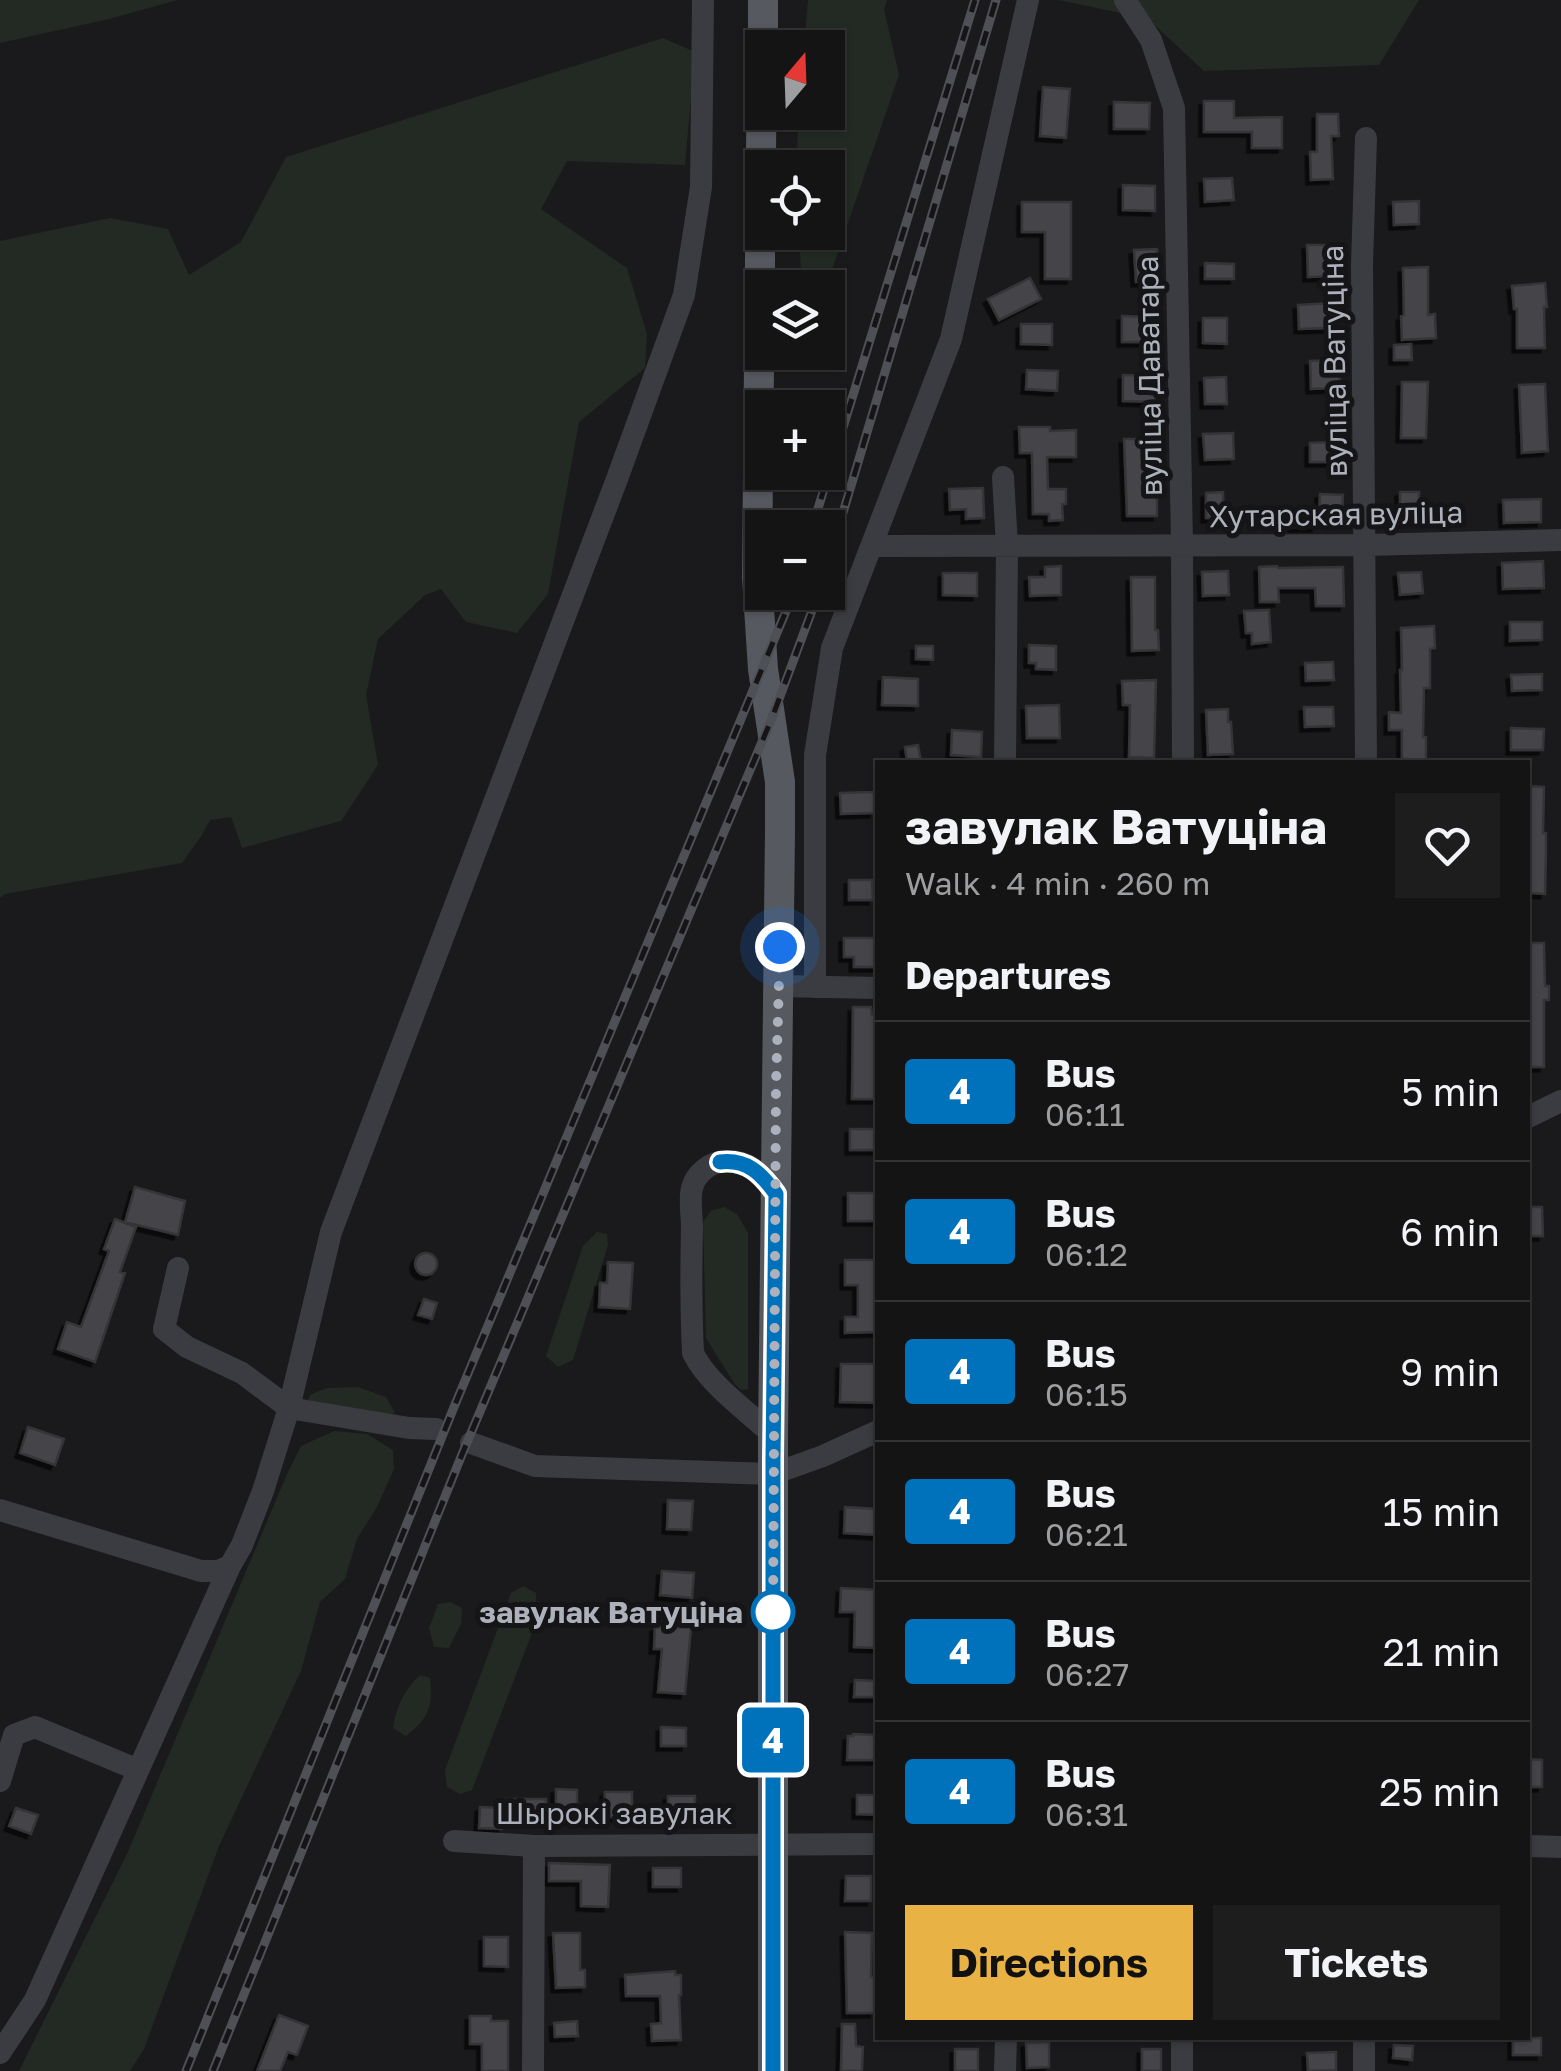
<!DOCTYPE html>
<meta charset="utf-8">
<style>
:root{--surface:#141415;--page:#1d1d1e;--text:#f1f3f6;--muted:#9d9ea0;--line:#333334;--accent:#e9b245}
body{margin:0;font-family:"Golos Text",sans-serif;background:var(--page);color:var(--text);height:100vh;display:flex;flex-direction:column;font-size:38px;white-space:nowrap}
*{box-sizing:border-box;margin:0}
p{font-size:32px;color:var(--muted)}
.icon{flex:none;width:55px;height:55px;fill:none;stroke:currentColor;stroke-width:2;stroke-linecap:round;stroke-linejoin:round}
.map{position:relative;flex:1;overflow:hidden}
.details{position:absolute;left:875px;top:760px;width:655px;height:1280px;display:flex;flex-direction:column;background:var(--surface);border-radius:0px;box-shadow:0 2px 8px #0004,0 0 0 2px var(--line)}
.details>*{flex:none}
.badge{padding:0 20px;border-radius:8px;font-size:35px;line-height:65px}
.needle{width:65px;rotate:19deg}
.controls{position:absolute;left:745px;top:30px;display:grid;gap:20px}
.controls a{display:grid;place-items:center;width:100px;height:100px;border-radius:0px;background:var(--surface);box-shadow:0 2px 8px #0004,0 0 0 2px var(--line);font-size:50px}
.you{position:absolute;width:50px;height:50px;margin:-25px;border:8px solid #fff;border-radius:50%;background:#1a73e8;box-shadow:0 0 0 15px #1a73e833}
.map>.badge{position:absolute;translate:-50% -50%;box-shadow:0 0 0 5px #fff}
h2{padding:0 30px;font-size:38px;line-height:90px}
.round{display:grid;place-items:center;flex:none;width:105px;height:105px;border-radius:0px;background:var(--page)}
.head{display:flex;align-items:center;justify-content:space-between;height:170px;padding:0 30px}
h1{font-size:48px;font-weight:700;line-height:75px}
.primary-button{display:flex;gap:20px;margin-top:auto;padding:20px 30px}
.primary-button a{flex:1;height:115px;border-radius:0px;background:var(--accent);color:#111;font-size:40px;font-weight:700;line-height:115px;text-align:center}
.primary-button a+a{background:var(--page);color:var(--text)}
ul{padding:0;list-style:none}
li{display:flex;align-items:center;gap:30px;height:140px;padding:0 30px;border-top:2px solid var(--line)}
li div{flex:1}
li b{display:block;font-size:38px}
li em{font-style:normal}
li .badge{min-width:110px;font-weight:700;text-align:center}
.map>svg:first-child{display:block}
.green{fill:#222a23}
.building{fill:#444549;stroke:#343438;stroke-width:2.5;filter:url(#shadow)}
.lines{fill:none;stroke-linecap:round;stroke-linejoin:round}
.minor{stroke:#3b3c41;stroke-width:22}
.major{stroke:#575960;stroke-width:30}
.rail-casing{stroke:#4e5056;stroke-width:9}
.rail{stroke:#151517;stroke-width:5;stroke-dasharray:15;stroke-linecap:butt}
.line-casing{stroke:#fff;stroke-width:22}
.line{stroke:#0072bc;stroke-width:15}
.walk{stroke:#adb1bb;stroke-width:10;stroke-dasharray:0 18}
.stop-dot{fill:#fff;stroke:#0072bc;stroke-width:5}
.labels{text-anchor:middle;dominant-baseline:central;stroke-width:10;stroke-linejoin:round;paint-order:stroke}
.street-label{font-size:30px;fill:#adb1bb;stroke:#151517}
.stop-label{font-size:30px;font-weight:bold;fill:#adb1bb;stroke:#151517;text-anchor:end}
</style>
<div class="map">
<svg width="1561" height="2071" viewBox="0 0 1561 2071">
<defs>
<filter id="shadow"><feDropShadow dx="-4.5" dy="4.5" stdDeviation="0" flood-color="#0009"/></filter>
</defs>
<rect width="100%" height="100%" fill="#1a1a1c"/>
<path class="green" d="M0 0H178L109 19 0 43Z
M808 0H887L884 9 899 75 826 287H808L801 273 799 233 828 232V168L796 167 799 113 828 112V48L804 47Z
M1059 0H1419L1379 65 1204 71 1148 19Z
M663 38 695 52 685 165 567 161 541 209 627 268 647 334 645 368 579 422 548 594 517 633 466 622 441 589 425 595 378 639 366 695 378 765 341 821 242 848 231 817 210 820 202 835 182 863 5 894 0 898V241L110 218 168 229 189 275 241 242 286 157Z
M724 1207 737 1214 748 1233V1389L741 1390 734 1383 706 1338 703 1222 711 1211Z
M597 1232 607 1234 608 1245 573 1360 558 1367 546 1356 583 1246Z
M358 1387 386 1397 395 1413 385 1416 307 1401 311 1394 327 1388Z
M334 1431 367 1434 393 1450 394 1469 377 1507 357 1539 345 1579 320 1602 301 1671 219 1846 144 2049 130 2071H19L127 1854 287 1474 301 1446Z
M523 1586 536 1593 537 1620 472 1790 460 1794 447 1787 445 1770 511 1593Z
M450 1602 462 1608 461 1624 449 1648 434 1647 429 1628 438 1604Z
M420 1675 430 1678C433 1706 429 1719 406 1736L393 1728C396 1708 404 1689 420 1675Z"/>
<path class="building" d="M1043 87 1070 89 1066 138 1040 136Z
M1204 101H1234V118L1282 117V148H1252V132H1204Z
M1114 102 1150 103 1149 129H1114Z
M1317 114H1338L1339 136H1331L1333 179 1311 180 1310 152H1317Z
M1232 178 1234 200 1205 202 1204 179Z
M1123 185 1155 186V211L1123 210Z
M1419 201V224L1394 225 1393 202Z
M1022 202H1071V279H1045V232H1022Z
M1307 245H1333L1334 276 1308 277Z
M1157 249 1158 281 1136 282 1134 250Z
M1205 263 1234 264V279H1205Z
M1428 267V315L1435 314 1436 338 1402 340 1401 316 1404 315 1403 268Z
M1030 278 1041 299 999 320 988 299Z
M1545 283 1547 307H1544L1545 348H1517V309H1514L1512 286Z
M1332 303 1333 328 1299 329 1298 305Z
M1122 316 1154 317V342H1122Z
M1203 318H1227V344L1203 343Z
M1021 324H1052V345L1021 344Z
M1411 344 1412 360H1394V345Z
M1339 360 1340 388 1311 389 1310 361Z
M1027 370 1058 371 1057 391 1026 389Z
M1123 375 1155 376V402L1123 401Z
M1226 377 1227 404H1205L1204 378Z
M1402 382H1428L1426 438H1401Z
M1545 384 1548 451 1522 453 1519 385Z
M1019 427H1050V431L1076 430V457H1047L1048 489H1066V504H1062L1063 520 1049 521V514H1033L1032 453H1020Z
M1233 433 1234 459 1205 460 1203 434Z
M1124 439H1156L1155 489H1157V516H1127Z
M1334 442V462H1310V443Z
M983 488 984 518 966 519V509L950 510 949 489Z
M1223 492 1224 518H1206V493Z
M1400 492H1419V516H1400Z
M1320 494 1343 495 1342 516H1319Z
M1541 499V522L1504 523 1503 500Z
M1293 510H1316V527H1293Z
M1543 561 1544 588 1503 589 1502 563Z
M1061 566V595L1030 596 1029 577H1045V567Z
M1277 566 1278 568 1343 567 1344 606H1316L1315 588H1278L1279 602H1260L1259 567Z
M1228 571 1229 595 1203 596 1202 572Z
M1421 572 1423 593 1400 595 1398 573Z
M943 573H977V596L943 595Z
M1131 577H1155V630H1158L1159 650 1132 651Z
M1269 610 1271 642 1252 644V633H1246L1244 611Z
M1510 622H1542V640L1510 641Z
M1434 626 1435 648 1430 649V688H1424L1423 737H1426V762H1402V730H1389V712L1401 713 1400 670H1402L1401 628Z
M1029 645 1056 646V670L1036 669V663H1029Z
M916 646H933V660L916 659Z
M1333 662 1334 680 1306 681 1305 663Z
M1542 674V690L1512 691 1511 675Z
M883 677 918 679V706L882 705Z
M1156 680 1154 758 1129 757 1130 705H1123L1122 681Z
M1059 705 1060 738H1027L1026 706Z
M1304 707H1333L1334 726 1305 727Z
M1228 709V722H1231L1233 754 1208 755 1206 710Z
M1511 728 1544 729 1543 750H1511Z
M952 730 982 732 981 757 951 755Z
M918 745 921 762H907L905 747Z
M1528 786 1544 787 1543 833H1546V850L1545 894 1528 893Z
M874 792V813L841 814 840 793Z
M849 880H872L873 900H849Z
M844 938H878V967H854V957H844Z
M1528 943H1544L1545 986H1549V1000H1544V1067H1528Z
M853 1007H871L872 1015H878V1099H852Z
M850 1129H878V1150H850Z
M135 1187 185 1201 178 1235 125 1222Z
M848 1193H878V1221H848Z
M1528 1207H1542L1543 1236H1528Z
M115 1219 136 1227 120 1272 125 1273 95 1362 58 1349 67 1322 81 1327 109 1251 104 1249Z
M415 1264a11 11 0 1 1 22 0a11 11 0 1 1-22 0Z
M845 1260H878V1332L845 1333V1317H858V1285H845Z
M608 1262 633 1263 630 1309 599 1307 600 1283H607Z
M424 1299 437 1303 432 1319 418 1315Z
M841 1364H878L877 1403 840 1402Z
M28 1427 64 1439 55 1465 20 1453Z
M668 1500 693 1501 691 1530 667 1529Z
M845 1507 878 1509V1535L844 1533Z
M662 1571 694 1573 692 1598 660 1595Z
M841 1588 878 1590 877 1648 854 1647 855 1612H840Z
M655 1627 691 1628 685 1694 658 1692 662 1649H654Z
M855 1680 878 1681V1697H854Z
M661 1727 686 1728V1746H661Z
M853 1734 874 1735V1737H878V1760H847L848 1736H853Z
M1528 1759 1542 1760V1787H1528Z
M556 1789 577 1790V1808H556Z
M605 1792H632V1817H604Z
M857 1795H878V1815L857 1814Z
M668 1796H695V1815H668Z
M507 1799H546V1818L507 1819Z
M480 1807 503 1808 502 1829 479 1828Z
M16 1808 38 1815 31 1834 9 1826Z
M549 1863 610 1865 608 1907 581 1906V1881H549Z
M653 1868H681V1887H653Z
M846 1876H871V1901H845Z
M845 1932 872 1933 871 1977H874V2013H847Z
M553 1933H580V1970H585V1987L556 1988Z
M484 1937H508V1967L484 1966Z
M675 1971V1975H681V1995H679L681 2040 652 2041 651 2024 661 2023 660 1996H626L625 1975Z
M279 2015 308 2026 297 2055 288 2052 280 2071H257Z
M470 2016H491V2021H508V2071H482V2044H470Z
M577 2021 578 2036 555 2037 554 2023Z
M842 2024H855L856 2046 863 2047 862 2071H841Z
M1513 2038H1541V2055H1513Z
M1049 2042V2067L1027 2068 1026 2043Z
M1394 2045 1413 2046 1412 2060 1393 2058Z
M955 2049H978V2071H955Z
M1142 2049H1161V2071H1142Z
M1336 2052V2070L1308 2071 1307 2053Z"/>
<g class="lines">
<path class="minor" d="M1125 0 1151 40 1174 108 1182 545 1183 762
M1366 138 1362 265 1366 762
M1003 477 1007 546 1005 762
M872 546 1366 545 1561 540
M779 986 878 988
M815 987V755L832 648 951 339 1028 0
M1528 1117 1561 1101
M178 1268 164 1329 187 1347 242 1373 289 1408 409 1428 436 1429
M773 1435C748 1412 708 1384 693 1353 691 1311 691 1269 692 1227 692 1216 689 1199 692 1188 696 1173 711 1161 727 1161 750 1160 764 1176 776 1194
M471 1443 535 1466 773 1474 823 1456 878 1431
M0 1510 201 1571H218L230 1566 242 1545 263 1491 289 1408 331 1232 617 479 684 295 701 187 703 0
M0 1781 14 1735 35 1727 138 1770
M454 1841 534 1846 878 1844
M1528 1846 1561 1847
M1364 2038V2071
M0 2053 35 2000 230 1566
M533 2071 534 1846
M1005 2071 1006 2038
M1182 2071V2038"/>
<path class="major" d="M762 48 757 577 763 669 780 782V831L773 1435V2071
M763 48V0"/>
<defs>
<path id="rail" d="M812 528 975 0
M828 563 996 0
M186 2071 454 1407 794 592
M213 2071 463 1452 772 718 819 592"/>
</defs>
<use href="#rail" class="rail-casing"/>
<use href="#rail" class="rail"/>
</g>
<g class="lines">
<defs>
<path id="line" d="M720 1162C747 1159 761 1173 776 1194L773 1459V2071"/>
</defs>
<use href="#line" class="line-casing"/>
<use href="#line" class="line"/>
<path class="walk" d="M773 1612V1623L776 1086 780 947"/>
</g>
<circle class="stop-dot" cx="773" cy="1612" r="20"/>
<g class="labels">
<g class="street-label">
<text transform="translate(1334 361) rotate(-91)">вуліца Ватуціна</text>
<text transform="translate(1149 376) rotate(-91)">вуліца Даватара</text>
<text transform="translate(1336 514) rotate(-1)">Хутарская вуліца</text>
<text x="614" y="1813">Шырокі завулак</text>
</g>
<g class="stop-label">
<text x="743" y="1612">завулак Ватуціна</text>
</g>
</g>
</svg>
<div class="controls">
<a><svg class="needle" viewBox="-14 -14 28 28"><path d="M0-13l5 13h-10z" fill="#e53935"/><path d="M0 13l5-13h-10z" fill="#9d9ea0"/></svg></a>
<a><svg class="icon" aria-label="locate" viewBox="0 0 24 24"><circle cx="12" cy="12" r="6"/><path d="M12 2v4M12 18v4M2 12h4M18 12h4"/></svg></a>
<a><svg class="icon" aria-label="layers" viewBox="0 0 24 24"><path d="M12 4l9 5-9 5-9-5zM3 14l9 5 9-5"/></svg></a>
<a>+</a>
<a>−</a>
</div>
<div class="you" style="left:780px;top:947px"></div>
<b class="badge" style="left:773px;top:1740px;background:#0072bc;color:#fff">4</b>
<section class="details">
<div class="head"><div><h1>завулак Ватуціна</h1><p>Walk · 4 min · 260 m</p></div><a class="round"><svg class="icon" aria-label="heart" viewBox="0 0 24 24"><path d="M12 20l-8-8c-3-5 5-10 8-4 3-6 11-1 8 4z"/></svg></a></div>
<h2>Departures</h2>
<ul>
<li><span class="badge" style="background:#0072bc;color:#fff">4</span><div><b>Bus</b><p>06:11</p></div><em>5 min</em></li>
<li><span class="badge" style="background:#0072bc;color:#fff">4</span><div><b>Bus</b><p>06:12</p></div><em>6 min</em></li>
<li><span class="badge" style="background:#0072bc;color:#fff">4</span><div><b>Bus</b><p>06:15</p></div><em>9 min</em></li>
<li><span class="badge" style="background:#0072bc;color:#fff">4</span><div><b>Bus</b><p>06:21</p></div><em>15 min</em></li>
<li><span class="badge" style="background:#0072bc;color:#fff">4</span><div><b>Bus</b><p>06:27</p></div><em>21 min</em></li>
<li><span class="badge" style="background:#0072bc;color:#fff">4</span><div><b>Bus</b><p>06:31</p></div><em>25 min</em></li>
</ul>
<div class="primary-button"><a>Directions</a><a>Tickets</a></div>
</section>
</div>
